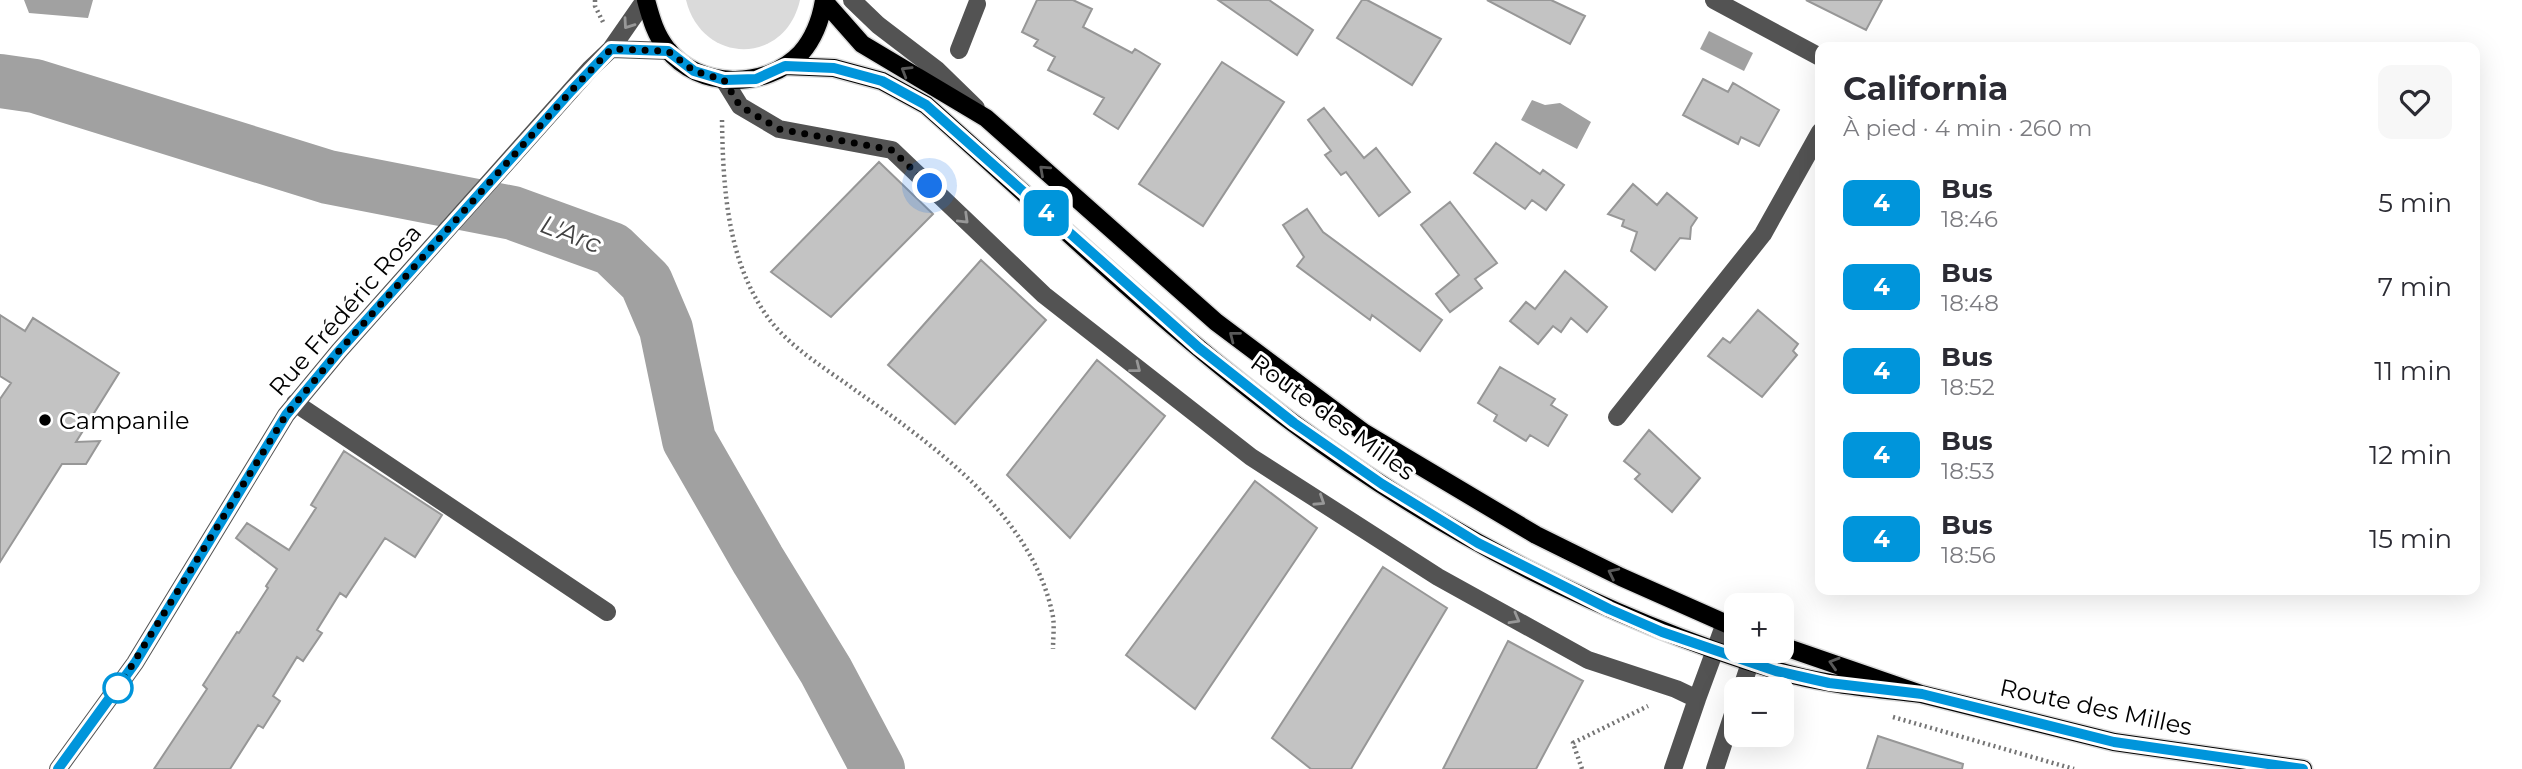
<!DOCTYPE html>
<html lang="fr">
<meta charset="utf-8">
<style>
:root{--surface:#fff;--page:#f7f7f7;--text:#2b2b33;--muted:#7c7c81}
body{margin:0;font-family:Montserrat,sans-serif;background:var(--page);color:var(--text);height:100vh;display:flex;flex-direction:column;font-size:26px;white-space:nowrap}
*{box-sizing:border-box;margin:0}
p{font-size:23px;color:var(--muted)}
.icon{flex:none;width:38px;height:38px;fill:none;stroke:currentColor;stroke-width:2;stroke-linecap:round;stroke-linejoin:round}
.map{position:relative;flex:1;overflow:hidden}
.side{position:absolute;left:1815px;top:42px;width:665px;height:553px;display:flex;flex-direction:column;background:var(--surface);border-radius:14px;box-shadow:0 7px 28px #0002}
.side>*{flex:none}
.badge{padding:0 14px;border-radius:10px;font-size:24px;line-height:46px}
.buttons{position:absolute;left:1724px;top:593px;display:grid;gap:14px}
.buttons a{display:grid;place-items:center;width:70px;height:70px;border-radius:14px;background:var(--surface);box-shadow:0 7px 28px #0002;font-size:35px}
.you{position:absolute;width:35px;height:35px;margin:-18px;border:5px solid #fff;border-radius:50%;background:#1a73e8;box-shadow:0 0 0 10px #1a73e833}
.map>.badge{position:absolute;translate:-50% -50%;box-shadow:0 0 0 4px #fff}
.round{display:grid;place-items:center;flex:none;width:74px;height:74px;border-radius:14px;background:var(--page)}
.summary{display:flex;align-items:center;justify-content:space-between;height:119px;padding:0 28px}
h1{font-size:33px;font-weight:700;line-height:52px}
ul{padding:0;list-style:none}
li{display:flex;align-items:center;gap:21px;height:84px;padding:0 28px}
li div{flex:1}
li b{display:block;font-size:26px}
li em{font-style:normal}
li .badge{min-width:77px;font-weight:700;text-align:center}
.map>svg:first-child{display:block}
.green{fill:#dadada}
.water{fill:#a1a1a1}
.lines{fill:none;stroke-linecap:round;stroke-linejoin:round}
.river{stroke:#a1a1a1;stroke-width:54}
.building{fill:#c3c3c3;stroke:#979797;stroke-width:2}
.major-casing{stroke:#dbdbdb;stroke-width:21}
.path{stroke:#757575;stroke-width:4.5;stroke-dasharray:2 3.5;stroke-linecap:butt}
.minor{stroke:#535353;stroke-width:18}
.major{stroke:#000;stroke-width:18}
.oneway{stroke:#989898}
.oneway2{stroke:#595959}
.line-casing{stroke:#fff;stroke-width:16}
.line{stroke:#0095db;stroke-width:10}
.walk{stroke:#000;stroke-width:7;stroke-dasharray:0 12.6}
.poi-dot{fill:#000;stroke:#fff;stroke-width:2.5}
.stop-dot{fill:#fff;stroke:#0095db;stroke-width:3.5}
.labels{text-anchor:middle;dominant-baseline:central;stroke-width:6;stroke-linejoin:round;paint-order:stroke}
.street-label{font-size:24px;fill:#000;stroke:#fff}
.poi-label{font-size:24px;fill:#000;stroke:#fff;text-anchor:start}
.water-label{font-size:26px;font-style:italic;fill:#424242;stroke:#fff}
</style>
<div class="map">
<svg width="2522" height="769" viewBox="0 0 2522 769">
<rect width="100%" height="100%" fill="#fff"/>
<path class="green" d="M686 0H800C785 66 702 65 686 0Z"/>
<path class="water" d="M24 0H93L88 18 29 13Z
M1709 31 1753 53 1744 71 1700 49Z
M1532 100 1545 105 1560 103 1591 122 1577 149 1521 120Z"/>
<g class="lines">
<path class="river" d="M0 81 35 86 328 177 513 213 612 249 646 282 666 329 689 440 758 560 826 671 878 769"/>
</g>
<path class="building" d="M1037 0H1073L1092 9 1083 27 1132 53 1135 49 1160 64 1118 129 1094 114 1104 98 1048 70 1055 57 1034 46 1038 40 1022 32Z
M1218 0H1269L1313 30 1297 55Z
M1362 0H1367L1441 39 1412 85 1337 38Z
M1487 0H1551L1585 16 1570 44Z
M1806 0H1882L1866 30Z
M1222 62 1284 102 1203 226 1139 184Z
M1703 79 1728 92 1733 83 1779 110 1759 146 1741 137 1738 144 1683 115Z
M1324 108 1364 158 1376 148 1410 192 1379 216 1346 172 1341 175 1325 155 1331 151 1308 120Z
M1496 143 1540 174 1543 170 1564 185 1546 210 1532 200 1525 209 1474 173Z
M879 162 933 214 831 317 771 272Z
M1633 184 1657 205 1667 193 1697 218 1691 227 1690 239 1680 238 1655 270 1631 251 1637 232 1622 226 1624 220 1608 214Z
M1450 202 1497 263 1475 279 1482 288 1450 312 1436 294 1459 275 1421 225Z
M1307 209 1323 232 1442 320 1420 351 1372 315 1370 320 1297 266 1304 257 1283 225Z
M981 260 1046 320 955 424 888 365Z
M1565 271 1607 307 1587 332 1571 318 1561 332 1553 326 1538 344 1510 321 1526 302 1535 309Z
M1758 310 1798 344 1793 351 1797 355 1762 397 1708 356 1723 338 1730 343Z
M0 315 25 331 33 318 119 373 76 442 100 441 86 464H62L0 562V399L11 383 0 376Z
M1097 360 1165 416 1070 538 1007 475Z
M1500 367 1555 399 1551 405 1567 415 1548 446 1530 435 1526 441 1494 421 1497 415 1478 403Z
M1649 430 1700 478 1672 512 1635 479 1640 474 1624 461Z
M344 451 442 515 415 557 385 538 346 597 340 593 317 630 322 633 303 661 297 657 273 696 280 701 263 728 258 725 230 769H154L207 689 203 685 237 632 239 633 268 588 266 586 277 569 236 538 247 523 289 550 316 508 311 505Z
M1255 481 1317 528 1195 709 1126 655Z
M1383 567 1447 608 1351 769H1311L1272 738Z
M1508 641 1583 681 1536 769H1443Z
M1878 736 1963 764 1962 769H1867Z"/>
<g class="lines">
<defs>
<path id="major" d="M646 0C651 18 655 34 667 49 698 89 766 90 801 53 814 38 821 19 824 0
M824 1 862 44 986 118 1216 322 1363 432 1536 535 1621 577 1736 628
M785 66 834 68 882 81 926 105C1047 212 1163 326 1293 423 1438 531 1602 617 1775 670 1823 685 1873 688 1921 694
M1782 646 1921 694 2114 742 2303 769"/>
</defs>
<use href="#major" class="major-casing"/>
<path class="path" d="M595 0V6L603 22
M722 120C723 188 727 262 769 319 791 348 825 368 855 390 933 445 1030 513 1052 612 1055 623 1053 637 1053 649
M1893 717 2074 769
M1582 769 1573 743 1648 706"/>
<path class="minor" d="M852 0 878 25 937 70 976 108
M1714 0 1820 57
M611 49 669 51
M959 50 977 4
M724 80 740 106 779 129 892 150 1044 295 1251 457 1438 577 1588 660 1676 689 1697 699 1673 769
M295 403 607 612
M1617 417 1763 234 1820 132
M1741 690 1754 651
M1697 699 1725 623
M58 769 135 663 286 415 339 351 590 69 611 49 645 0
M1715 769 1736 705"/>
<use href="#major" class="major"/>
</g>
<defs><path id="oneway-chevron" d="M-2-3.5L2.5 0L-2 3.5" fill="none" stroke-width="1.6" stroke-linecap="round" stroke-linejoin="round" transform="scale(1.75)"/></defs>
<g class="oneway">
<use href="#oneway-chevron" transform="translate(628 24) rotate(125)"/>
<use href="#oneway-chevron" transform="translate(964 219) rotate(44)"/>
<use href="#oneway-chevron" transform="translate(1136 368) rotate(38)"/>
<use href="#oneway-chevron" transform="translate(1320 501) rotate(33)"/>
<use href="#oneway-chevron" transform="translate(1515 619) rotate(29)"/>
</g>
<g class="oneway2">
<use href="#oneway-chevron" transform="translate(906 71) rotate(-149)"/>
<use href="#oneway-chevron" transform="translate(1044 170) rotate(-138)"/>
<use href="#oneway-chevron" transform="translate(1234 336) rotate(-142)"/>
<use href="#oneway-chevron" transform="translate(1613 573) rotate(-154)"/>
<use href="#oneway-chevron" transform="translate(1834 663) rotate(-163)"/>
</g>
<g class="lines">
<defs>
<path id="line" d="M58 769 135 663 286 415 339 351 572 90 611 49 668 51 694 71 724 80 756 79 785 66 834 68 882 81 926 105 1199 348 1294 423 1382 484 1478 543 1609 609 1662 632 1776 671 1829 683 1922 694 2114 742 2303 769"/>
</defs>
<use href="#line" class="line-casing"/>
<use href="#line" class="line"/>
<path class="walk" d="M118 688 286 415 339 351 572 90 611 49 668 51 694 71 724 80 740 106 779 129 892 150 930 186"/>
</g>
<circle class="poi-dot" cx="45" cy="420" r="7"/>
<circle class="stop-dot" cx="118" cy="688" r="14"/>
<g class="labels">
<g class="street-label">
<text transform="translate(345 310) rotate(-49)">Rue Frédéric Rosa</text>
<text transform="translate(1333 417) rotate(36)">Route des Milles</text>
<text transform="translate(2096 707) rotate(12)">Route des Milles</text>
</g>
<g class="poi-label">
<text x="59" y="420">Campanile</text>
</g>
<g class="water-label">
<text transform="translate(571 234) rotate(21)">L'Arc</text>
</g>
</g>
</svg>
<div class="buttons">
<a>+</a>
<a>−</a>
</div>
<div class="you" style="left:930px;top:186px"></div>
<b class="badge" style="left:1046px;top:213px;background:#0095db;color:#fff">4</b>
<section class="side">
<div class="summary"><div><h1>California</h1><p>À pied · 4 min · 260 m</p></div><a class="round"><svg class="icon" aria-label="heart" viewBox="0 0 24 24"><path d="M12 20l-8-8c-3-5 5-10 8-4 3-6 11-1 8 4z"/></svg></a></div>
<ul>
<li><span class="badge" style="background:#0095db;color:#fff">4</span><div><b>Bus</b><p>18:46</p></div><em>5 min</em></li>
<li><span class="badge" style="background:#0095db;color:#fff">4</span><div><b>Bus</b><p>18:48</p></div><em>7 min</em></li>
<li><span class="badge" style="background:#0095db;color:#fff">4</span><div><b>Bus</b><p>18:52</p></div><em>11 min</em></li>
<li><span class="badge" style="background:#0095db;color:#fff">4</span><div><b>Bus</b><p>18:53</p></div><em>12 min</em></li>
<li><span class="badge" style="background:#0095db;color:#fff">4</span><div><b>Bus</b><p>18:56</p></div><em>15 min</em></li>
</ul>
</section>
</div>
